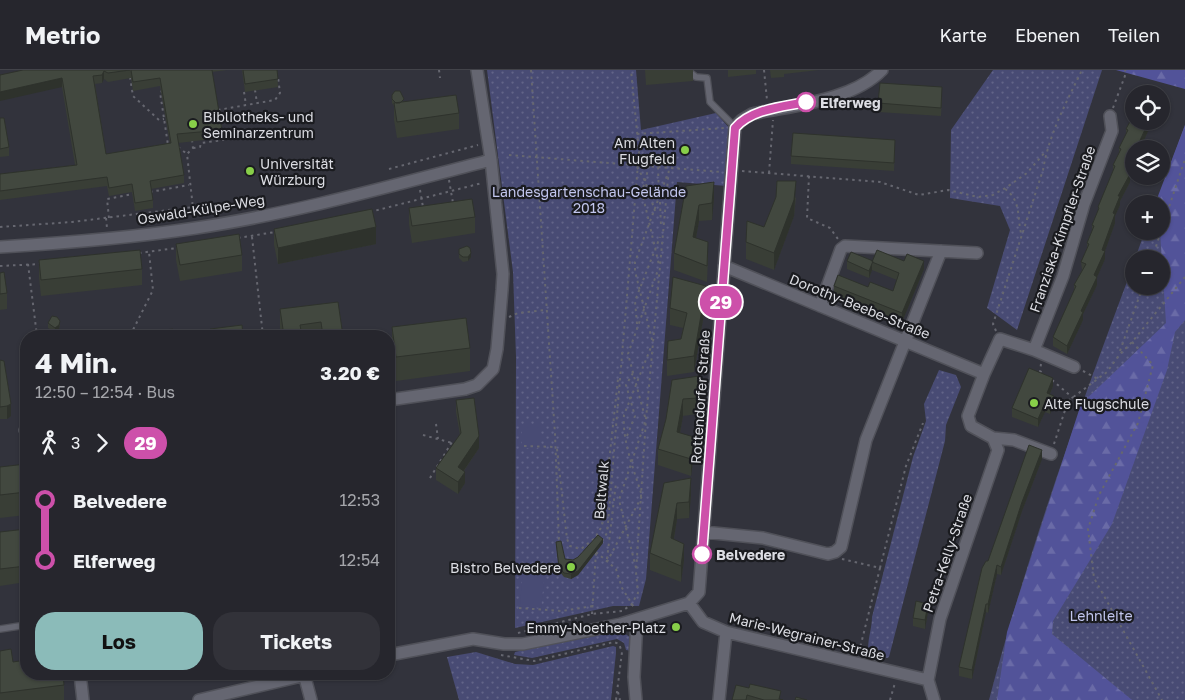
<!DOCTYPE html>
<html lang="de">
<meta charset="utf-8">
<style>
:root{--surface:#26262d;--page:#323239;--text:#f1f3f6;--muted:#a4a5aa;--line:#424349;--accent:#8bbbb9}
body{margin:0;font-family:"Golos Text",sans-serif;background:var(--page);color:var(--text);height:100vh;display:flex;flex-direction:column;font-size:19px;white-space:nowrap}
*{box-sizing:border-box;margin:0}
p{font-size:16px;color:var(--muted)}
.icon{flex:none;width:28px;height:28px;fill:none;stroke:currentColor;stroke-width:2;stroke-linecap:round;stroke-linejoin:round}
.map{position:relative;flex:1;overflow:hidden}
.drawer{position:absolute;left:20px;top:260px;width:375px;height:350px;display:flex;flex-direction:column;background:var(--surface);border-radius:20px;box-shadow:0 1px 4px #0004,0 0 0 1px var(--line)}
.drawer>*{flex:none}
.badge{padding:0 10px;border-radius:16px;font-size:18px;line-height:32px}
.buttons{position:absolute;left:1125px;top:15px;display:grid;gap:10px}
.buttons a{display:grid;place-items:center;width:45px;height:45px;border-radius:50%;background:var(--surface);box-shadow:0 1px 4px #0004,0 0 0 1px var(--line);font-size:25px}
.map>.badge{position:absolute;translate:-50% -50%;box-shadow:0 0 0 2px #fff}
.legs{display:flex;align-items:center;gap:8px;height:55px;padding:0 15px;font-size:16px}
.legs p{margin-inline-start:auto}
.headline{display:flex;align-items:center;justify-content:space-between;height:85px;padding:0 15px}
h1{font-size:28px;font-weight:700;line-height:38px}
.cta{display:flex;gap:10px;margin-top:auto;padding:10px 15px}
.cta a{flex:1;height:58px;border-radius:20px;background:var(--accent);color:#111;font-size:20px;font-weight:700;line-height:58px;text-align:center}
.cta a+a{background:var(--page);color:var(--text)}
ul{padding:0 15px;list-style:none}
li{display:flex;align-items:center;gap:18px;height:60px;font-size:19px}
li i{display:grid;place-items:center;width:8px;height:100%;margin:0 6px;background:currentColor}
li i::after{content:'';width:12px;height:12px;margin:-6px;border:4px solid;border-radius:50%;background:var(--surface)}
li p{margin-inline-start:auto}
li:first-child i{background:linear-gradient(#0000 50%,currentColor 0)}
li:last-child i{background:linear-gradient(currentColor 50%,#0000 0)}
header{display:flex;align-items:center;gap:30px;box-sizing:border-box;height:70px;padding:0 25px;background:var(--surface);border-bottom:1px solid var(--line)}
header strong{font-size:24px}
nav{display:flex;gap:28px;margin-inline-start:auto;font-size:18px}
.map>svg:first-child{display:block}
.green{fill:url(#green-dots)}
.forest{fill:url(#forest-firs)}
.pitch{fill:#484b74}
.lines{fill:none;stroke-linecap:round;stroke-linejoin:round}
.lane-casing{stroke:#505159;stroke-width:8}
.street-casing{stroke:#505159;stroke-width:14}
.path{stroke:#666770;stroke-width:2;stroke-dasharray:2.5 4;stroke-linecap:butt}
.lane{stroke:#656671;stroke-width:5.5}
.street{stroke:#656671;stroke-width:11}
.wall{fill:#393e36;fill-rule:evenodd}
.shaded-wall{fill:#2e322c}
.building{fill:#42483f;stroke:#2e322c}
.line-1-casing{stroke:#fff;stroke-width:11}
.line-1{stroke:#cd50aa;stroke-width:8}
.stop-1-dot{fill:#fff;stroke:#cd50aa;stroke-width:2.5}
.poi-dot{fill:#88cf49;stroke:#1a1b1f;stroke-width:2}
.labels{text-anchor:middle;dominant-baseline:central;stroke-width:4.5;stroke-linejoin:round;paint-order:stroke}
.stop-label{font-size:14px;font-weight:bold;fill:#dcdde3;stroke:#1a1b1f;text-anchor:start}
.poi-label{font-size:14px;fill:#dcdde3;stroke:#1a1b1f;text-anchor:start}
.park-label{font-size:14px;fill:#c2c6ee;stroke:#1a1b1f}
.street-label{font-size:14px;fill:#dcdde3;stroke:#1a1b1f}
</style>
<header>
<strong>Metrio</strong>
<nav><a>Karte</a><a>Ebenen</a><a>Teilen</a></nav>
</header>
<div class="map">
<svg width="1185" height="630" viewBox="0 0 1185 630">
<defs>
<pattern id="green-dots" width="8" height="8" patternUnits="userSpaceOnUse" patternTransform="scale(1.25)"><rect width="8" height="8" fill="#484b74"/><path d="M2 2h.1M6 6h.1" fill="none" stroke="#626488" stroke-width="1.8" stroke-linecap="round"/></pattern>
<pattern id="forest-firs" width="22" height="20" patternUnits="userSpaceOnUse" patternTransform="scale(1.25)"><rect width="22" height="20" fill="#525399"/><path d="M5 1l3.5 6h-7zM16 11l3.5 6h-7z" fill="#6a6ba7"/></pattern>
</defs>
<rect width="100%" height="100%" fill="#32333c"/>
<path class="green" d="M487 0H636L641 60 716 43 731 60 727 116 677 112 646 509 639 536H613L515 558 516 287 513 202Z
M993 0H1102L1017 260 987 238 1010 160 1000 136 950 128 951 60Z
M1185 55V630H989C1028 481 1080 337 1134 193V216H1161V189H1135L1145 161H1161V134H1156Z
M939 300 956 305 961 317 946 355 945 371 889 587 887 588 869 585C866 574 872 559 872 547L913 387 926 351 924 334Z
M619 560 630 567 632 581 626 580 624 573 617 569 532 588 514 585 515 582Z
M613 576 616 577V583L611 630H459L447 587 476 582 515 594 533 595Z"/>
<path class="forest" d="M1116 0H1185V19Z
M1185 55V250L1175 262 1167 300 1112 454 1053 551 1052 564 1132 630H997L1007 562 1081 334 1166 253 1160 161 1161 134H1159L1158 126Z"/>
<path class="pitch" d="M522 355H541V378H522Z
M523 498 545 501 541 538 520 536Z"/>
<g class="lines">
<defs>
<path id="lane" d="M692 4 696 7 707 8 710 32 735 57
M22 360 26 361
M0 559 26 555"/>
<path id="street" d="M0 177C65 173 131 168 196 158 296 143 394 115 491 90
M724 196 984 304
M820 236 841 179 845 176 977 183
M1034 280 1074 297
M389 330 465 319 477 315 493 299 497 279 502 220 503 204 491 90 477 0
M993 368 1014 370 1051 384
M704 462 763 468 828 484 835 482 841 477 866 370 941 181
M689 533 703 552 726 562 928 610
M389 585 473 569 504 574H523L621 554 689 533 699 522 735 57 742 50 752 44C793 35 852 31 882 0
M80 604 83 630
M304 604 311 630
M928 610 940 549 998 380 993 368 971 356 968 346 984 304 1000 269 1034 280 1063 206 1084 134 1112 61 1110 46
M928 610 934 630
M199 630 310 604
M636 630 634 607 637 550
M719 630 726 562"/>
</defs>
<use href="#lane" class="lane-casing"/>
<use href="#street" class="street-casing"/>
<path class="path" d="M439 0 440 8
M531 0 555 364 559 472
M764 0 767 30
M130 7 133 26 159 50 164 49
M255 20 257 33
M163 21 160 22 168 75
M244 22 246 35
M1113 38 1126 3 1125 0
M218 40 275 30 280 23 278 7
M637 64 724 58
M192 70 193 78 187 84 194 147
M178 77 187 84
M193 78 200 77 201 73 223 70 220 52
M509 85 721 102
M649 96 642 122 659 195
M637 97 645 111 655 141
M658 97 659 127
M389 99 478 75
M742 101 880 112 919 125 948 120 978 127 993 125 1007 117 1027 103 1046 81
M769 103 773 50
M809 106 807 148 830 158 838 169
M449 110 453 133
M1005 119C1021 130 1017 146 1021 163
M420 120 423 137
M150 122 189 115
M660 132 661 157
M370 142 482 113
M106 148 107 158
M109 148 107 129 133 124
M0 157 72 152 193 137
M1161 161 1185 89
M252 167 263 266
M238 168 275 162
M139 183 177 178
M1152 189 1161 161
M28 194 37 266
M0 196 40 194
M509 247 518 243 546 240
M637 254 635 231 660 167
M996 261 993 254 1043 100C1049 64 1066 33 1082 0
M133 266V260L153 220 149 182
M652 270 635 201V192L668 103
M1132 272 1153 295 1138 353 1099 425 1088 459 1094 508 1162 630
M1120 281 1143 216
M1041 294 1040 301 1044 304
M1083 301 1098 309
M1052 310 1073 328
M645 347 628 284 658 200
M436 354 438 369
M423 365 456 374
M627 366 635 346 626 315 633 303
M1054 374 1068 331 1107 302 1120 284 1132 272 1185 207
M524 376 556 377
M557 379 567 469 570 476 581 479 595 468 602 456 618 309
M430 408 452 372
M602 471 607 463 608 453 639 82 631 0
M596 482 616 499 622 518 635 539
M607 489 616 413
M842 489 880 498 859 582
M607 492 642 426C634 400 622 371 624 345L651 277
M636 498 619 430 645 352
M880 498 906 396 923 353
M519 538 562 541 593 536
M592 544 596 482
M518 563 592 544 622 541 631 535 638 523 636 502 646 349 669 98
M501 585 534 591 614 572 619 574 622 582 616 630
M318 610 345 604
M618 622 620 630
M890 630 895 613"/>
<use href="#lane" class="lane"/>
<use href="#street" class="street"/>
</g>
<path class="wall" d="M23 0H227L212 2 222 60V68L178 73 184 105V113L151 119 153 130V138L135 141 132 122 109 126 107 116 0 130V104L75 95 62 17ZM131 8 133 21 160 16 170 73 106 84 95 14 102 13 104 9 108 12Z
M242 0H277L278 17 245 22Z
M645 0H693V11L646 15Z
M728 0H756V4L728 7Z
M770 0H819L784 4V7L771 8Z
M392 25 404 32 459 43V59L397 68 394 50V36L392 33Z
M942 26 941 46 878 42V33Z
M0 48 9 77V86L0 87Z
M1126 59H1149L1140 79H1134V98L1130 106V112L1120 131V135L1115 146V153L1105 181V189L1097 207V215L1083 244V250L1067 284 1053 276V267L1074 221V215L1082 200 1081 192 1087 178V173L1092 161V155L1098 142V137L1113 101V95L1119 83V78L1126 65Z
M895 78 894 101 791 94V86Z
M686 116 714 128 712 150 699 151 696 168 708 188 707 212 674 200V183Z
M796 127 794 146 774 200 746 189V172L764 157Z
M409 138 475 147V163L412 173 409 154Z
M274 159 376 174 278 194 274 175Z
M176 174 242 185V201L180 211 176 190Z
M459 179 471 187 468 191 463 192 459 188Z
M39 190 142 199V215L41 226 39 207Z
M847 191H873L924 199 902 252 834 224V216L893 221 897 210 872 200 869 208 847 199Z
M0 203 7 223V239L0 240Z
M338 232 343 266H280V239Z
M706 232 694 302 667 306V290L681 269 683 258 670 255V238Z
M48 253 60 255 59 259 55 262 48 258Z
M392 257 470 278V301L396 311 392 281Z
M0 290 11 346 7 349H0Z
M672 310 699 322 697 344 683 346 680 363 694 383 691 406 658 395V379L666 349Z
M1053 316 1050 324 1054 334 1050 344 1045 342 1038 357 1012 347V338Z
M456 330 479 378 464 401 465 413 458 424 436 410V398L460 365 456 342Z
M1042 389 1022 441 1001 505 997 504 988 543 986 542 972 609 959 606V597L988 491Z
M26 394V445L0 448V397Z
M389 410 392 431V454L389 455Z
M664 413 691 424 689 448 677 449 674 469 684 490 681 512 650 500V483Z
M26 459V512L0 516V462Z
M556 472 565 489 573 490 603 473 578 505 571 509 564 507 559 501Z
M928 542 925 559 913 556V548Z
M0 581 13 592 64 615V630H0Z
M736 615 781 630H783H732Z"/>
<path class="shaded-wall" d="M104 1V9L102 13V5Z
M62 8V17L0 31V22Z
M1149 51V59L1140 79H1136Z
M1134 84V98L1130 106V112L1120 131V135L1115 146V153L1105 181V189L1097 207V215L1083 244V250L1067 284V276L1094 205 1118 126Z
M796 111 794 146 774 200V183Z
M714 112V128L712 150V133Z
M699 135V151L693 184V167Z
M376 157V174L278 194V178Z
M471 183V187L468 191V187Z
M924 191V199L902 252V243Z
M872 192V200L869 208V201Z
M706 216V232L694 302V286Z
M60 251 59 259 55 262V258Z
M699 306V322L697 344V328Z
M1053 308V316L1047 331V323Z
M1054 326V334L1050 344V335Z
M683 329V346L677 378V362Z
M1045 333V342L1038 357V349Z
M11 334V346L7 349V336Z
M479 366V378L458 409V397Z
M694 367V383L691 406V389Z
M1042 380V389L1022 441 1001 505V497L1022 432Z
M465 402V413L458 424V412Z
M691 408V424L689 448V432Z
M677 433V449L671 485V468Z
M603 469V473L578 505 571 509V504Z
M684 474V490L681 512V496Z
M997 495V504L988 543V534Z
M928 534V542L925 559V550Z
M986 534V542L972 609V600Z"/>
<path class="building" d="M23 0H130L108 3 104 1 102 5 93 6 106 84 171 73 160 8 133 12 131 0H212L222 60 177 64 184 105 150 111 153 130 135 133 132 114 109 118 107 107 0 121V104L77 95 62 8 0 22V5Z
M243 0H277L278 9 245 14Z
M880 13 942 17 941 38 878 33Z
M395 21H400L404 29 400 33H396L392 29V25Z
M456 25 459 43 397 52 394 33Z
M1134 44V51H1149L1136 79H1134V90L1127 103 1130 104 1118 126H1120L1113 143 1115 144 1102 180 1105 181 1094 205 1097 207 1081 241 1083 242 1067 276 1053 267 1076 216 1074 215 1086 194 1081 192 1089 174 1087 173 1094 156 1092 155 1099 138 1098 137 1115 96 1113 95 1121 79 1119 78 1128 60 1126 59Z
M0 48H4L9 77 0 79Z
M793 63 895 70 894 93 791 86Z
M777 111H796L794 130 774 183 746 172 747 151 764 157 776 127Z
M714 112 712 133 699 135 693 167 708 172 707 196 674 183 686 116Z
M472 129 475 147 412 156 409 138Z
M372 139 376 157 278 178 274 159Z
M239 164 242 185 180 195 176 174Z
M467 176 470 178 471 183 468 187H463L459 184V179Z
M140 180 142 199 41 210 39 190Z
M877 180 904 191 907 184 924 191 902 243 834 216 838 205 868 217 870 212 893 221 899 203 872 192Z
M851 182 873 191 869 201 847 191Z
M4 202 7 223 0 224V203Z
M673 207 706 216 694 286 667 290 668 271 681 269 687 243 670 238Z
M338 232 343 266H323L321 252 300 255 302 266H284L280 239Z
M52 246 57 247 60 251 59 255 55 258 48 253Z
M466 248 470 278 396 287 392 257Z
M242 255 243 266H210V259Z
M173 259 174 266H148L147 262Z
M0 290 4 291 11 334 7 336 0 337Z
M1029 298 1053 308 1047 323 1054 326 1050 335 1045 333 1038 349 1012 338Z
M699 306 697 328 683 329 677 362 694 367 691 389 658 379 666 349 672 310Z
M474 328 479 366 458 397 465 402 458 412 436 398 461 363 456 330Z
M1029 375 1042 380 1022 432 1001 497 997 495 988 534H986L972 600 959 597 982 498 986 491H988Z
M26 394V422L0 425V397Z
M691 408 689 432 677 433 671 468 684 474 681 496 650 483 664 413Z
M389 409 392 431H389Z
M26 459V496L0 499V462Z
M598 465 603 469 578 501 571 504 564 503 559 497 556 472 561 471 565 489 573 490 578 487Z
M916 531 928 534 925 550 913 548Z
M11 579 13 592 26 590V604H63L64 615 0 623V581Z
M750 614 781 621 779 629 783 630H764L747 625 746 630H732L736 615 749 618Z
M796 627 807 630H795Z"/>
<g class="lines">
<defs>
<path id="line-1" d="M702 484 735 58C751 39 782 37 806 32"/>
</defs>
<use href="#line-1" class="line-1-casing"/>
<use href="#line-1" class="line-1"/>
</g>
<g class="stop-1-dot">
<circle cx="806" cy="32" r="9"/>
<circle cx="702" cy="484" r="9"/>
</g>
<g class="poi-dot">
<circle cx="193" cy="54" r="5"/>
<circle cx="685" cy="80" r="5"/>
<circle cx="250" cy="101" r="5"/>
<circle cx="1034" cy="333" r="5"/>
<circle cx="571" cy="497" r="5"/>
<circle cx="676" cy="557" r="5"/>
</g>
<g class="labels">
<g class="stop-label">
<text x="820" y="32">Elferweg</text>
<text x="716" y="484">Belvedere</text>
</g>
<g class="poi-label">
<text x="203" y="46">Bibliotheks- und<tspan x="203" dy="16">Seminarzentrum</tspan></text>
<text x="675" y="72" text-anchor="end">Am Alten<tspan x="675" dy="16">Flugfeld</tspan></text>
<text x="260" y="93">Universität<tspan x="260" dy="16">Würzburg</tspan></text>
<text x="1044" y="333">Alte Flugschule</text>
<text x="561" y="497" text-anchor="end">Bistro Belvedere</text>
<text x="666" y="557" text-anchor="end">Emmy-Noether-Platz</text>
</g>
<g class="park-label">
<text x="589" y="121">Landesgartenschau-Gelände<tspan x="589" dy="16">2018</tspan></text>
<text x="1101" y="545">Lehnleite</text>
</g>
<g class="street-label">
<text transform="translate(201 139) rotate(-9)">Oswald-Külpe-Weg</text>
<text transform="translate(1062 159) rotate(-71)">Franziska-Kimpfler-Straße</text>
<text transform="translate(860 236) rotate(22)">Dorothy-Beebe-Straße</text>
<text transform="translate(700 327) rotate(-86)">Rottendorfer Straße</text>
<text transform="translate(601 420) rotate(-85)">Beltwalk</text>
<text transform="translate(947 483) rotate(-71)">Petra-Kelly-Straße</text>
<text transform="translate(807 566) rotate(14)">Marie-Wegrainer-Straße</text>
</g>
</g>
</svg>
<div class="buttons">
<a><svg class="icon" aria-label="locate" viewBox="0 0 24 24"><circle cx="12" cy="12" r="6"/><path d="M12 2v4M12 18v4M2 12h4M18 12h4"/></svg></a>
<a><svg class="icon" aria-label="layers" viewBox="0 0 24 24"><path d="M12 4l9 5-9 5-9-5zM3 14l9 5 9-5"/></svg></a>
<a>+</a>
<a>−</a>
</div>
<b class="badge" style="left:721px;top:232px;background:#cd50aa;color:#fff">29</b>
<section class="drawer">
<div class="headline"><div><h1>4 Min.</h1><p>12:50 – 12:54 · Bus</p></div><b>3.20 €</b></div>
<div class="legs"><svg class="icon" aria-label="walk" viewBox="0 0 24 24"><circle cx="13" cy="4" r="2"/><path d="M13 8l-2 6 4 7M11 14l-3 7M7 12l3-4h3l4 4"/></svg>3<svg class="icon" aria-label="forward" viewBox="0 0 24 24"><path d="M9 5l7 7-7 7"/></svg><b class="badge" style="background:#cd50aa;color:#fff">29</b></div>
<ul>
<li><i style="color:#cd50aa"></i><b>Belvedere</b><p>12:53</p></li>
<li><i style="color:#cd50aa"></i><b>Elferweg</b><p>12:54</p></li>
</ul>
<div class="cta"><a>Los</a><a>Tickets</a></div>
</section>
</div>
